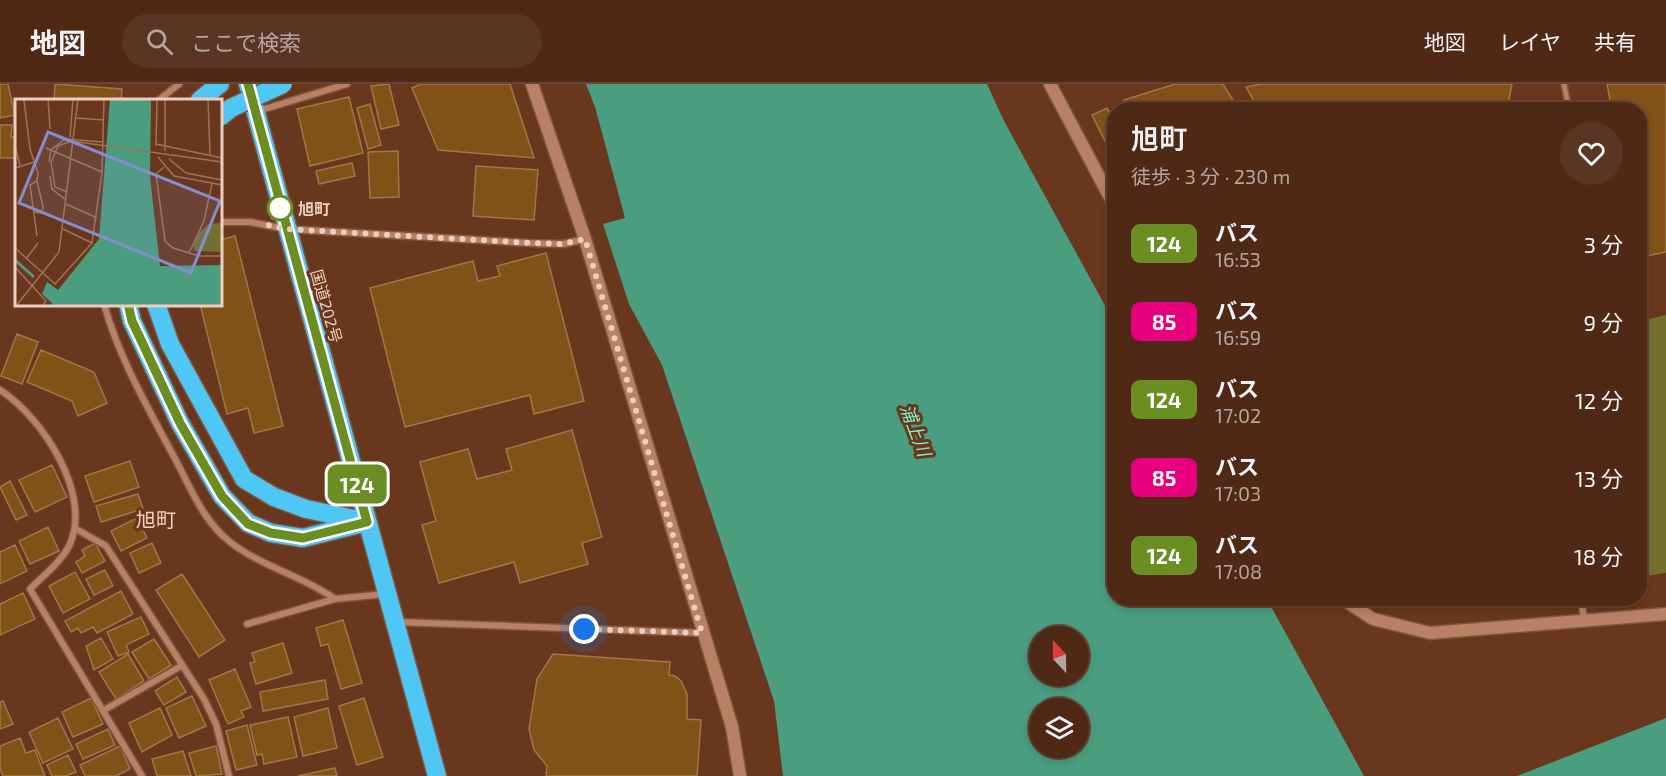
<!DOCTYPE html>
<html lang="ja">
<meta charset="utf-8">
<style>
:root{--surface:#4f2916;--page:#593523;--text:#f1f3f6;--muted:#b3a6a1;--line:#664535}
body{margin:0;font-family:"Exo 2","Noto Sans JP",sans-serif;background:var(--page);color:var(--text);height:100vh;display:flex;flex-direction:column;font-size:22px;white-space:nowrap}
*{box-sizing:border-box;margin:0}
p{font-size:20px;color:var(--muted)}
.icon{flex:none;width:33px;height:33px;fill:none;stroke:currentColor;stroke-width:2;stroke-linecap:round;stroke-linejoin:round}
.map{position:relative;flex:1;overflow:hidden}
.drawer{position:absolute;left:1107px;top:18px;width:540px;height:504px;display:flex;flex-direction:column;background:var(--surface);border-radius:24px;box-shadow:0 3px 9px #0003,0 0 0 2px var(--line)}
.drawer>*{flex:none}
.badge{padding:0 12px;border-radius:9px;font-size:21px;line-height:39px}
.needle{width:39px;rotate:338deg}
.buttons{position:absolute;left:1029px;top:542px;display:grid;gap:12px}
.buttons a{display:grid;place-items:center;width:60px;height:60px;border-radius:50%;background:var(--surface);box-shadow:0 3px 9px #0003,0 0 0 2px var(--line);font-size:30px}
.you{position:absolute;width:30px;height:30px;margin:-15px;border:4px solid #fff;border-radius:50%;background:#1a73e8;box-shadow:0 0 0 9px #1a73e833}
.map>.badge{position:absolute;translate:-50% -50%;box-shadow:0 0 0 3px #fff}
.round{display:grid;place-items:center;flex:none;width:63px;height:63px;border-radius:32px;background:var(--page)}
.overview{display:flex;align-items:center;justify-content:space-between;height:102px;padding:0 24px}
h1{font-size:28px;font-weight:600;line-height:45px}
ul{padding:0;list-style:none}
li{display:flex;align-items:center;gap:18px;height:78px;padding:0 24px}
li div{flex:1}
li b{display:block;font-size:22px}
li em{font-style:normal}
li .badge{min-width:66px;font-weight:700;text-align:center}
header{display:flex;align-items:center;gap:36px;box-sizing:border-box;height:84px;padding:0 30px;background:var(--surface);border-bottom:2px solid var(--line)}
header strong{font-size:28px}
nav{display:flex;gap:33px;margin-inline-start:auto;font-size:21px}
.search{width:420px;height:54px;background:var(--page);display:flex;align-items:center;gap:15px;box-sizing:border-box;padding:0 21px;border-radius:33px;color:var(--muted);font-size:22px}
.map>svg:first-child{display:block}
.green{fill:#73702f}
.water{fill:#4a9d7e;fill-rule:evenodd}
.building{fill:#815117;stroke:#a1774a;stroke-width:1.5}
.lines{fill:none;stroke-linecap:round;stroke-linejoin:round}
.lane-casing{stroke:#7f553d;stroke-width:8}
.street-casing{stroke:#7f553d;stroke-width:9}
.secondary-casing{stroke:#7f553d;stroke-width:15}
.highway-casing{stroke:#7f553d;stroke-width:21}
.lane{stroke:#b98065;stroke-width:4.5}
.street{stroke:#b98065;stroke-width:6}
.secondary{stroke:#b98065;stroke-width:12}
.highway{stroke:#4fc7f4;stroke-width:18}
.highway-bridge-casing{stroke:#7f553d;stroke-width:21;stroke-linecap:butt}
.highway-bridge{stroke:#4fc7f4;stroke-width:18}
.line-casing{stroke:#fff;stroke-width:14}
.line{stroke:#6b8e23;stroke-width:9}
.walk{stroke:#eccdbf;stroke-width:6;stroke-dasharray:0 10.8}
.stop-dot{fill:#fff;stroke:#6b8e23;stroke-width:3}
.labels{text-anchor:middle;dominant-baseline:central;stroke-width:6;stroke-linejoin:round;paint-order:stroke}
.stop-label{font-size:16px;font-weight:bold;fill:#eccdbf;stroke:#69371d;text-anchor:start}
.street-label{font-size:16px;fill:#eccdbf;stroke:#69371d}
.water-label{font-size:18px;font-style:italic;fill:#7df1c5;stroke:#69371d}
.quarter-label{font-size:20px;fill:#f6d1bf;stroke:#69371d}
.inset-river{fill:none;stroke:#4a9d7e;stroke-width:3}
.inset-road{fill:none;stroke:#9d735e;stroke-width:1.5}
.view{fill:#848ecc;fill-opacity:0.15;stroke:#848ecc;stroke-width:3}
.inset-edge{fill:none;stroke:#eccdbf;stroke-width:3}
</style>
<header>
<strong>地図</strong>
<div class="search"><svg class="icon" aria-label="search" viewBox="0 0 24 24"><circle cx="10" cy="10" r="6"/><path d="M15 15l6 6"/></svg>ここで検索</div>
<nav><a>地図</a><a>レイヤ</a><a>共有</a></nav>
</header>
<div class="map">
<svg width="1666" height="692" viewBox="0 0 1666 692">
<rect width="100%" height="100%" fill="#69371d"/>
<path class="green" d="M1666 231V489L1640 493V241L1641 237Z"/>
<path class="water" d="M586 0H987L1004 37 1114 238V514L1267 515 1364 692H783L774 617 662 281 629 220 603 140 625 134 595 23ZM1040 552H1078V591H1040ZM1040 624H1078V663H1040Z
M1666 634V692H1517Z"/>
<path class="building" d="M0 0H8L15 31 0 34Z
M55 0 122 5 121 16H54Z
M389 0 399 41 381 45 371 2Z
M421 0H510L534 74 438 66 412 4Z
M1175 0H1223L1239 26H1127L1124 16Z
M1261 0H1512L1507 26H1259L1246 3Z
M1607 0H1666V168L1641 173 1640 26H1612Z
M349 13 363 69 310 82 297 25Z
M370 20 381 61 368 65 357 24Z
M1107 24 1114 36V75L1092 31Z
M0 41H12L11 53H16V74H0Z
M398 67 399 113 370 114 368 68Z
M352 79 355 92 319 100 316 87Z
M476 82 538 86 534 136 473 132Z
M235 152 283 342 254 349 248 324 227 330 200 220H220V156Z
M546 169 584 317 534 330 530 311 405 343 370 204 473 177 478 197 500 192 497 182Z
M17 250 38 258 22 300 1 292Z
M41 266 94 288 107 319 78 332 72 317 27 298Z
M572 346 602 453 582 459 588 480 520 499 514 478 439 499 422 441 436 437 420 378 468 365 477 395 512 386 506 365Z
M130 377 139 403 94 418 85 392Z
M52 381 67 413 35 428 19 396Z
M10 397 27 431 16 436 0 403Z
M138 410 143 425 101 438 96 422Z
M137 434 147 454 121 467 111 447Z
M48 443 59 467 30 480 19 457Z
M95 459 105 477 82 489 76 478 85 472 82 466Z
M152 459 161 479 139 489 130 469Z
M15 461 27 487 0 500V468Z
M105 486 113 502 94 511 86 495Z
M75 488 90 515 63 529 49 502Z
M182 490 225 556 199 573 156 506Z
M121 507 133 530 97 549 93 543 81 549 78 544 71 548 65 537Z
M23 509 35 535 0 551V520Z
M141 533 149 550 126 561 129 568 118 572 107 548Z
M343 536 362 599 341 605 328 560 321 562 316 544Z
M101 554 113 575 94 586 86 562Z
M154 555 171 581 149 595 132 568Z
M283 559 292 589 256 600 250 579 255 578 252 569Z
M128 570 144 597 116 615 99 588Z
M553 570 670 578 669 591 675 592 681 597 687 610V635L701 636 697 692H546L547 682 534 666 529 645 537 595Z
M235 585 251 623 241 627 244 633 228 640 209 596Z
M177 593 186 608 164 621 155 607Z
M325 596 328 615 263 627 260 608Z
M192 612 206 642 179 654 166 624Z
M91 614 103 640 73 653 62 628Z
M364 614 383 673 357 681 339 622Z
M3 617 13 640 0 645V618Z
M160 624 172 651 142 668 129 639Z
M328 624 337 664 303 672 294 633Z
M288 633 297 673 264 680 262 670 257 671 250 641Z
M58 634 73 665 43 679 29 648Z
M247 641 257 681 236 686 226 647Z
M108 645 115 661 83 675 76 660Z
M20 654 26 669 35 666 45 692H3L0 685V662Z
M120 662 130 685 116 692H85L80 681Z
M216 662 222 690 196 692 189 669Z
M183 667 191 692H157L152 675Z
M68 671 76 688 66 692H52L47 681Z
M335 684 337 692H298Z"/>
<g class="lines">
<defs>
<path id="lane" d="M1564 0 1569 26"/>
<path id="street" d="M159 16 179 0
M258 27 347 0
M220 138H250L286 145 530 159 563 160 585 155
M104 220C119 274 147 322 173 371 190 402 202 436 230 458 262 483 303 492 335 515L385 510
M0 306C42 333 92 409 70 460 63 476 43 492 30 505L142 692
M76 445 106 462 204 615 216 640 229 692
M1581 514 1584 536
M397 538 702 549
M247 540 335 515
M104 626 181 582"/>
<path id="secondary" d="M532 0 585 155 732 643 740 692
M1050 0 1114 121
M1341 514 1373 535 1430 549 1666 530"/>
<path id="highway" d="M248 0 437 692
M200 16 220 0
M128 220 132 237 180 339 222 412 248 439 271 449 303 454 367 438
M156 220 170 260 244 395 274 413 306 425 363 437"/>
</defs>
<use href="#lane" class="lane-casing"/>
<use href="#street" class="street-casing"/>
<use href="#secondary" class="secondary-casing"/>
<use href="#highway" class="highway-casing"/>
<use href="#lane" class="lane"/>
<use href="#street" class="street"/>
<use href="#secondary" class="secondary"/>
<use href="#highway" class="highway"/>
<defs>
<path id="highway-bridge" d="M220 33 231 24 283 0"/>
</defs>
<use href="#highway-bridge" class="highway-bridge-casing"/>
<use href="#highway-bridge" class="highway-bridge"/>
</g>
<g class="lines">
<defs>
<path id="line" d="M128 220 132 237 180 339 222 412 248 440 271 449 303 454 367 438 248 0"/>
</defs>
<use href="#line" class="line-casing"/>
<use href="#line" class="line"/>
<path class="walk" d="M280 124 268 141 286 145 530 159 563 160 585 155 702 549 584 545"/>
</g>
<circle class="stop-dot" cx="280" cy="124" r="12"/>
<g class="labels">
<g class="stop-label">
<text x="298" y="124">旭町</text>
</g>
<g class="street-label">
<text transform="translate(327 222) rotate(74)">国道202号</text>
</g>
<g class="water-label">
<text transform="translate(916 346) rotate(69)">浦上川</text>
</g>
<g class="quarter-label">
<text x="156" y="435">旭町</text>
</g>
</g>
<g transform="translate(15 15)">
<rect width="207" height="207" fill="#69371d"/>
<path d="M207 123V153L180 152 178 146 185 133 192 126Z" fill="#73702f"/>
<path d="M95 0H136L135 78 145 167 207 166V207H35L37 204 27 195 32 183 43 191 84 140Z" fill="#4a9d7e"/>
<path class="inset-river" d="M0 161 19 178M165 207 207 197"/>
<path class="inset-road" d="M33 0 35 30M150 0V52M193 0 195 56M9 1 15 50 23 74 22 82 15 86 22 137M62 19 89 21M55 38 58 0M141 45 207 59M0 47 5 66M141 47 142 0M31 49 87 73M143 58 159 77 207 86M154 60 171 74 207 81M34 63 36 51 50 40 88 43M149 68 141 75 150 142 158 149 184 157H207M0 69 19 63M35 77 37 90 51 101M52 93 40 88 36 63 43 47 56 42 207 63M51 105 82 119M19 113 27 114 28 108 22 82M48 130 77 144M0 149 40 185 77 144 87 73 89 0M174 154 189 122 197 84M11 160 23 144M0 168 31 202 27 207M1 207 44 153 63 0"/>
<path class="view" d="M33 33 205 102 176 174 4 104Z"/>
<rect width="207" height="207" class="inset-edge"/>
</g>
</svg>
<div class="buttons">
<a><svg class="needle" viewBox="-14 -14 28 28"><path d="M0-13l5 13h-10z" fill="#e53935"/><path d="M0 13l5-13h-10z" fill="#b3a6a1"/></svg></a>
<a><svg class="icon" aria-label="layers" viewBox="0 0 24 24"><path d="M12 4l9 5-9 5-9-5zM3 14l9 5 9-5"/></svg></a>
</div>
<div class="you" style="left:584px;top:545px"></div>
<b class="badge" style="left:357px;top:400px;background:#6b8e23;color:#fff">124</b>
<section class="drawer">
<div class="overview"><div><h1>旭町</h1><p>徒歩 · 3 分 · 230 m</p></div><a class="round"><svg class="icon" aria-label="heart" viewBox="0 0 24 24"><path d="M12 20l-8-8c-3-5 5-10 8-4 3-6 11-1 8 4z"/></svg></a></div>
<ul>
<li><span class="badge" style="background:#6b8e23;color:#fff">124</span><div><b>バス</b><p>16:53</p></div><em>3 分</em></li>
<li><span class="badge" style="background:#e6007e;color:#fff">85</span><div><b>バス</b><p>16:59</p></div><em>9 分</em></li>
<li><span class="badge" style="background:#6b8e23;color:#fff">124</span><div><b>バス</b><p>17:02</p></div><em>12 分</em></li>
<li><span class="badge" style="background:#e6007e;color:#fff">85</span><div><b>バス</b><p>17:03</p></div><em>13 分</em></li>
<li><span class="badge" style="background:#6b8e23;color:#fff">124</span><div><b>バス</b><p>17:08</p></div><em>18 分</em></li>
</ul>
</section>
</div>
